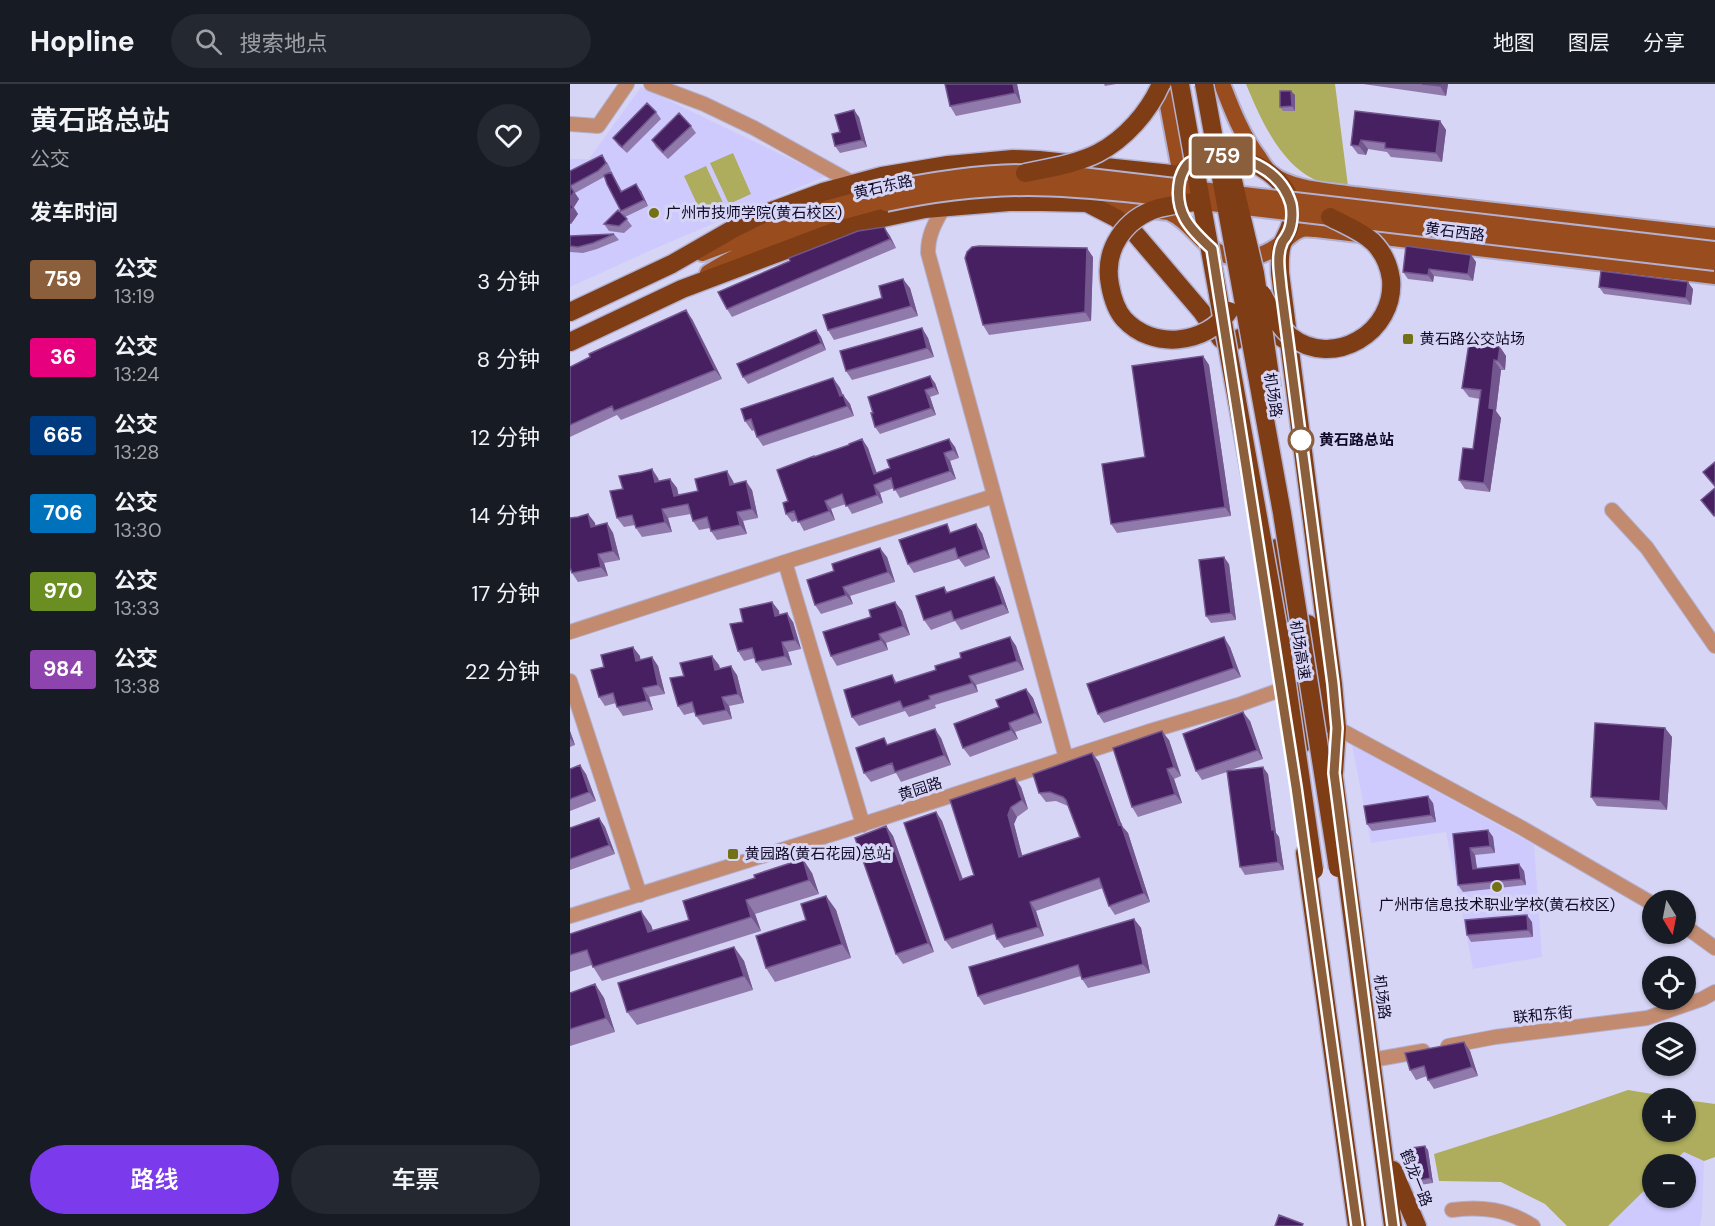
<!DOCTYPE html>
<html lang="zh">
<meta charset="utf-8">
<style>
:root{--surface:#171b24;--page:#242831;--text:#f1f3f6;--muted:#9ea1a6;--line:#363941;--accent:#7c3aed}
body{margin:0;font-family:"DM Sans","Noto Sans SC",sans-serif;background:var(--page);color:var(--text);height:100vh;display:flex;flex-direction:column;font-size:22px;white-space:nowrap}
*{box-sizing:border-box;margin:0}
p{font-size:20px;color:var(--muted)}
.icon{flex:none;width:33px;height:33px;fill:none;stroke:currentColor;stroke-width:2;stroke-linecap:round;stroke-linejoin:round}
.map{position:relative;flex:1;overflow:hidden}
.details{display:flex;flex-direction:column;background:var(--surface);width:570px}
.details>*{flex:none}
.badge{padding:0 12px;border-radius:4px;font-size:21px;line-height:39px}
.needle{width:39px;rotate:170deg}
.buttons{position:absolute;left:1072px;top:806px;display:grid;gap:12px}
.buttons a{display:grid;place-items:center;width:54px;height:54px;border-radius:50%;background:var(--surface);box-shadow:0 2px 4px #0004;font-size:30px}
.map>.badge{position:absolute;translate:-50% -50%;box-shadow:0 0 0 3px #fff}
h2{padding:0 30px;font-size:22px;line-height:54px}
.round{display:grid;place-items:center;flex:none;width:63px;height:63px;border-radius:32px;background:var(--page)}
.head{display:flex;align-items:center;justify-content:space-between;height:102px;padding:0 30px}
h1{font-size:28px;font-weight:600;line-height:45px}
.button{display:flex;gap:12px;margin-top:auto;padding:12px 30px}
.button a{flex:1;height:69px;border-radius:36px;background:var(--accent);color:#fff;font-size:24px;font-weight:600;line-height:69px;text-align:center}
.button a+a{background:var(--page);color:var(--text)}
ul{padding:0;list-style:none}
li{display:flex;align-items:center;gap:18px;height:78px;padding:0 30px}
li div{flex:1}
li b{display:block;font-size:22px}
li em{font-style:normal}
li .badge{min-width:66px;font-weight:700;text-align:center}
header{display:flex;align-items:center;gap:36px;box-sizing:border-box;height:84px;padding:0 30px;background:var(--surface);border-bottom:2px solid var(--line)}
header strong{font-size:28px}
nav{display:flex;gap:33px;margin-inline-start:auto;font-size:21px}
.search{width:420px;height:54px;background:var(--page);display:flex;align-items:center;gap:15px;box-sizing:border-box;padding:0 21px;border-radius:33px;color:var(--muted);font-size:22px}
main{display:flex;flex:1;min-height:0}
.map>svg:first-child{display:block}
.built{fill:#cecafe}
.green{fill:#adad5d}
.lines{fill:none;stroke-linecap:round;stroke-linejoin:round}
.minor-casing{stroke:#b3b0d0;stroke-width:16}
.major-casing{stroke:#b3b0d0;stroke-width:20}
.highway-casing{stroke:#b3b0d0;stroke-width:21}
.minor{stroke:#c28b6f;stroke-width:14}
.major{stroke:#994d1e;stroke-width:16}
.highway{stroke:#7f3d15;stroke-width:18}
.major-bridge-casing{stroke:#b3b0d0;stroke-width:20;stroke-linecap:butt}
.highway-bridge-casing{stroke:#b3b0d0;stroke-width:21;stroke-linecap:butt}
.major-bridge{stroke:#994d1e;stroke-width:16}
.highway-bridge{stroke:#7f3d15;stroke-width:18}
.wall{fill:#8f7aab}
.shaded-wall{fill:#72568d}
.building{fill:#472061;stroke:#72568d;stroke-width:1.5}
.line-casing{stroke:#fff;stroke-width:14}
.line{stroke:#8b5e3c;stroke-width:9}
.poi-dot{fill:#737115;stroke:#d7d5f5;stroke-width:2}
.stop-dot{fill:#fff;stroke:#8b5e3c;stroke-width:3}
.labels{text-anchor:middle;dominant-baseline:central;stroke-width:6;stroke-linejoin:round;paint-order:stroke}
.street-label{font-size:15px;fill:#0f0925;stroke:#d7d5f5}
.poi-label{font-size:15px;fill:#0f0925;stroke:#d7d5f5;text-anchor:start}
.stop-label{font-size:15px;font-weight:bold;fill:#0f0925;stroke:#d7d5f5;text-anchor:start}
</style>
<header>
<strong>Hopline</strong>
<div class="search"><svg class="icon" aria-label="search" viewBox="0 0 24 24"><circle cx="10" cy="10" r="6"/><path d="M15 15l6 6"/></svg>搜索地点</div>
<nav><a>地图</a><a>图层</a><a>分享</a></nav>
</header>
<main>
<section class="details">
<div class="head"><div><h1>黄石路总站</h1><p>公交</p></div><a class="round"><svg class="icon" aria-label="heart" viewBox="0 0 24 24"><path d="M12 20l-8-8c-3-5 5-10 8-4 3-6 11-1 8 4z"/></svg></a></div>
<h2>发车时间</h2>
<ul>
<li><span class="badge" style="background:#8b5e3c;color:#fff">759</span><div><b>公交</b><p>13:19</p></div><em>3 分钟</em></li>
<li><span class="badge" style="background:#e6007e;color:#fff">36</span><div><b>公交</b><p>13:24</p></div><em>8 分钟</em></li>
<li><span class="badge" style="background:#003b80;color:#fff">665</span><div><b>公交</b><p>13:28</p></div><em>12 分钟</em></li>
<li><span class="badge" style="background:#0072bc;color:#fff">706</span><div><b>公交</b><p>13:30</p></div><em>14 分钟</em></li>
<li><span class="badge" style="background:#6b8e23;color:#fff">970</span><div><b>公交</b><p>13:33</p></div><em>17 分钟</em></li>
<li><span class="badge" style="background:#8e44ad;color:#fff">984</span><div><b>公交</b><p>13:38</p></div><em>22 分钟</em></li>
</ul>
<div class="button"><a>路线</a><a>车票</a></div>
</section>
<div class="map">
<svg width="1145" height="1142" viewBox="0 0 1145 1142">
<rect width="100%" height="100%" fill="#d7d5f5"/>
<path class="built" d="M71 3 256 92 79 167 0 203V75H19Z
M782 661 964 761 972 873 903 885 876 748 801 759Z
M1114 1068 1134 1077 1132 1130 1130 1142H1038L1083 1098V1113H1116V1080H1101Z"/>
<path class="green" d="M676 0H765L778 102C770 100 759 100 751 98 712 85 690 34 676 0Z
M163 69 181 110 159 120 140 79Z
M136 82 155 123 133 133 114 92Z
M1058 1006 1107 1014H1083V1047H1116V1016L1145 1020V1073L1134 1077 1114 1068 1101 1080H1083V1098L1038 1142H997L975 1120 931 1098 869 1097 864 1070 980 1033Z"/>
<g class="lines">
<defs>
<path id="minor" d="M81 0 134 20 184 44 283 99
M0 40 28 42 57 0
M374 123C365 139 358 150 358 169L496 674
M1042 426 1077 464 1145 562
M215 478 293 741
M0 548 215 478 424 412
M0 597 70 811
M767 644 952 744 1083 820
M0 832 266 749 577 648 668 621 710 606
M1116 843 1145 864
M878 962 925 953 1077 934 1132 915 1145 908
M802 976 853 967
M882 1126C911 1122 937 1125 963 1142"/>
<path id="major" d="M594 0 611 91 609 100
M652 0C662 26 672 52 689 74 692 79 696 85 700 89 722 106 757 107 784 111L1145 152
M517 119 599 128C621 137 631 162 653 170 674 179 696 172 713 158 719 153 724 147 732 145 737 144 741 145 746 145L1145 192
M132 169 263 120 312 107
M138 189C193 155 254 135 316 119"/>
<path id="highway" d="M0 228 102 180 163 145 193 130 253 108 312 92 378 81 443 75 469 76 611 91C619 76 635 72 651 72 682 73 723 95 722 131 722 145 715 150 712 161 709 170 710 180 710 189L763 600 767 644 764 689
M0 258 112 205 269 146 313 134 355 125 439 118H472L517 119 546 134 562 146 632 228 651 255
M658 261C681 246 695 241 718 258
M707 464 730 620 732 660
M738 540 756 640
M762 679 823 1142
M735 769 787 1142
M823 1086 847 1142"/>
</defs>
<use href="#minor" class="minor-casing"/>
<use href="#major" class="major-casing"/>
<use href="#highway" class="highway-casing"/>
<use href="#minor" class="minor"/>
<use href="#major" class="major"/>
<use href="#highway" class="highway"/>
<defs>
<path id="major-bridge" d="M312 107C359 97 408 89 457 89 472 89 488 90 503 91L1145 166
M316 119C363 109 410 103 458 103 496 103 535 107 573 111L1145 178"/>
<path id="highway-bridge" d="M610 0 711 560 744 786
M634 0 712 429 768 784
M661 88 685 189 705 326
M455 89C479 84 506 80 528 69 555 55 579 28 591 0
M626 118C614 119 601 121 589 124 555 134 533 165 540 201 542 212 546 226 554 235 582 266 636 261 659 227
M692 210C700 224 707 241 720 252 763 286 826 248 821 195 819 181 813 168 803 158 791 147 775 141 760 133"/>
</defs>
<use href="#major-bridge" class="major-bridge-casing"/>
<use href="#highway-bridge" class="highway-bridge-casing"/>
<use href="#major-bridge" class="major-bridge"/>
<use href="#highway-bridge" class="highway-bridge"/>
</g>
<path class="wall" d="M447 0 451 19 386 32 380 22Z
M534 0H546L535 2Z
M793 0H878L876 12Z
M725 11V27H713L710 23Z
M785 27 870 37 876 46 872 78 821 73 817 68 798 65 796 71 788 70 781 61Z
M86 28 91 35 57 69 48 61 43 54Z
M289 33 297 63 270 69 265 62 270 48Z
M121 42 126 49 98 75 86 63 82 56Z
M37 78 41 86 39 89 41 88 52 107H71L78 122 55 133 62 142 54 149 39 147 34 140 55 133 51 127 34 93 5 109 9 115 4 123 8 130 1 140H0V87Z
M314 143 320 152 326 164 162 233 157 225Z
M44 150 49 156 27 165 13 169 0 168V152Z
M901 171 906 178 903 197 864 192 863 198 838 195 833 188Z
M523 173 521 237 419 251 413 241Z
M1029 203 1123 205 1121 221 1034 210Z
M340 204 348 232 264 256 258 246 312 214Z
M122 235 152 295 51 336 47 331 0 353V283Z
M352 244 358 254 364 273 282 296 276 287Z
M246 246 251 253 256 266 178 300 173 293Z
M930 263 936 272 935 286H931L926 327 931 334 920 408 895 405 889 396 903 365 910 315 899 313 892 304Z
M633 272 639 281 661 432 547 449 541 440Z
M263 294 270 304 273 311 280 320 284 332 193 362 187 353 184 346 182 347 175 337Z
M365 299 369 310 360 313 366 331 310 350 305 343Z
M292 355 298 364 306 389 320 384 379 355 385 363 389 374 380 377 386 395 330 414 324 404 310 409 313 419 282 430 276 420 261 425 265 436 234 447 228 436 222 438 216 430 218 417 245 373 279 361Z
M88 394 89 397 100 395 107 404 108 411 128 407 163 397 164 400 182 406 188 434 173 437 177 450 147 456 141 447 140 444 129 446 123 437 121 430 98 434 102 448 72 453 66 444 65 441 54 443 47 434 53 405Z
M18 430 25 439V442L37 439 43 449 50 476 34 479 38 492 8 498 2 489 1 486H0V434L8 433Z
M383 448 412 449 420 474 395 483 389 475 344 489 338 480Z
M317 473 325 498 280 512 283 520 251 530 245 521Z
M659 480 666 536 641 539 636 532Z
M374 503 378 509 430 503 439 529 391 546 385 537 361 546 354 536Z
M202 518 209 527V531L223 538 231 565 218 568 222 581 192 587 186 578 185 574 174 577 168 567 173 538Z
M325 518 332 527 340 551 316 559 318 566 267 582 261 572 301 533Z
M440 553 446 562 454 586 406 601 408 608 365 621 366 624 339 633 335 627 289 642 282 633 322 591 327 599 366 586Z
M660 563 671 593 534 639 528 630Z
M70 572V576L82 573 88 582 95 610 79 613 83 626 53 632 47 623 46 619 35 622 29 613 34 583Z
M149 581 150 585 167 591 174 619 159 622 162 635 133 641 126 632 125 628 114 631 108 622 114 592Z
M456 605 463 614 472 639 445 648 448 655 400 673 393 664 429 623Z
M680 637 693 675 658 687 698 690 706 749 709 753 714 786 675 791 670 783 657 688 632 696 626 687Z
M1095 644 1102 653 1097 726 1027 722 1021 713Z
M0 647 5 661 0 663Z
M371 654 381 681 331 698 326 689 301 698 294 689 319 660Z
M599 656 611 692 604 695 612 719 568 733 562 723Z
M522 669 529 678 552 742 558 749 580 818 545 831 539 822 533 804 466 827 474 852 434 864 427 855 425 850 382 865 375 856 366 728 372 737 393 795 404 791 451 703 458 725 447 733 444 740 452 772 510 753 498 722 486 717 476 718 469 709Z
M0 685 16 690 26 717 0 727Z
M863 719 866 738 802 747 797 740Z
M29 734 35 743 45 770 0 786V744Z
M316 742 323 752 364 868 333 880 326 870Z
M918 746 923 753 925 769 905 771 907 785 954 787 956 801 893 808 888 801 883 750Z
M242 789 249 810 185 830 191 847 32 897 22 881 0 888V850L81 841 83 847 119 836Z
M256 812 266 826 281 874 205 898 196 884Z
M564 835 571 844 580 889 518 904 512 895 511 892 414 921 408 912Z
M962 838 963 853 901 858 897 851Z
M164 863 174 877 183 906 67 941 57 928Z
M25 900 34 914 45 948 0 962V909Z
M894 958 900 967 908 992 864 1005 858 996 857 992 846 996 840 986Z
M858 1066 863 1099 850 1101 846 1097Z"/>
<path class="shaded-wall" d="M443 0H447L451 19 445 9Z
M870 0H878L876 12 870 2Z
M721 7 725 11V27L722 22Z
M284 26 289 33 297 63 292 56Z
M870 37 876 46 872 78 866 69Z
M791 56 798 65 796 71 789 62Z
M66 100 71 107 78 122 74 116Z
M0 102 9 115 4 123 0 118Z
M3 123 8 130 1 140 0 138V128Z
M314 143 320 152 326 164 320 155Z
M517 164 523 173 521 237 515 228Z
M901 171 906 178 903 197 898 190Z
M859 185 864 192 863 198 858 191Z
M333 195 340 204 348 232 341 222Z
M1118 198 1123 205 1121 221 1116 214Z
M116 226 122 235 152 295 145 286Z
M352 244 358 254 364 273 357 264Z
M246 246 251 253 256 266 251 259Z
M930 263 936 272 935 286 928 277Z
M633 272 639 281 661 432 655 423Z
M924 276 931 286 926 327 931 334 920 408 914 399 919 324Z
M360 292 365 299 369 310 364 303Z
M263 294 270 304 276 321 270 312Z
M355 306 360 313 366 331 361 324Z
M273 311 280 320 284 332 277 322Z
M292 355 298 364 310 398 304 390Z
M379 355 385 363 389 374 383 366Z
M374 369 380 377 386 395 380 387Z
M82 385 88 394 91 407 85 398Z
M157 387 163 397 166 410 160 401Z
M100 395 107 404 111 421 104 412Z
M176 397 182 406 188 434 182 425Z
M304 401 310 409 313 419 307 411Z
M255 417 261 425 265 436 259 427Z
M92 425 98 434 102 448 95 438Z
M167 428 173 437 177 450 170 441Z
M18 430 25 439 27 452 21 443Z
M37 439 43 449 50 476 43 467Z
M406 440 412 449 420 474 414 465Z
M310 464 317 473 325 498 318 488Z
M28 470 34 479 38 492 31 483Z
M654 473 659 480 666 536 661 529Z
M424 493 430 503 439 529 433 520Z
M273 503 280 512 283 520 276 511Z
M202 518 209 527 211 541 205 532Z
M325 518 332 527 340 551 333 542Z
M217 529 223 538 231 565 225 556Z
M309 550 316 559 318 566 311 556Z
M440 553 446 562 454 586 447 577Z
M654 553 660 563 671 593 664 584Z
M212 558 218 568 222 581 215 572Z
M63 563 70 572 72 586 66 577Z
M142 572 149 581 152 595 145 586Z
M82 573 88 582 95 610 88 601Z
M161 582 167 591 174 619 168 610Z
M399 592 406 601 408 608 402 599Z
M73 604 79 613 83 626 77 617Z
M456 605 463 614 472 639 465 629Z
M152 613 159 622 162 635 156 626Z
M673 628 680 637 693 675 687 666Z
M439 639 445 648 448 655 441 646Z
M1095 644 1102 653 1097 726 1090 717Z
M365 645 371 654 381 681 374 671Z
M0 647 5 661 0 654Z
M592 647 599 656 611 692 604 683Z
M522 669 529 678 552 742 558 749 580 818 574 809Z
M10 681 16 690 26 717 19 708Z
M693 683 698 690 706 749 709 753 714 786 708 778 702 746Z
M597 685 604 695 612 719 605 710Z
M445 694 451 703 458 725 452 716Z
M858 712 863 719 866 738 861 731Z
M441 723 447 733 444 740 455 782 449 773 438 731Z
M366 728 372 737 396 805 390 796Z
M29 734 35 743 45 770 39 761Z
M316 742 323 752 364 868 358 859Z
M918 746 923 753 925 769 920 762Z
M900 764 905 771 908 792 903 785Z
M233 775 242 789 249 810 239 796Z
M949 780 954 787 956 801 951 795Z
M256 812 266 826 281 874 272 860Z
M176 816 185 830 191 847 181 833Z
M460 818 466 827 474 852 468 843Z
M71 827 81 841 88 862 78 848Z
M957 831 962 838 963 853 958 846Z
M564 835 571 844 580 889 573 880Z
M164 863 174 877 183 906 174 892Z
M25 900 34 914 45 948 36 934Z
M894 958 900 967 908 992 902 983Z
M855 1062 858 1066 863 1099 860 1094Z"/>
<path class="building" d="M375 0H443L445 9 380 22Z
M852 0H870V2Z
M710 7H721L722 22 710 23Z
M77 19 86 28 52 63 43 54Z
M284 26 292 56 265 62 262 50 270 48 265 31Z
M785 27 870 37 866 69 815 64V59L791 56 789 62 781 61Z
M109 29 121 42 93 68 82 56Z
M32 71 36 79 28 87 0 102 4 108 0 114V87Z
M41 88 51 108 66 100 74 116 51 127 37 100 34 91Z
M0 118 3 123 0 128Z
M48 126 57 135 49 142 34 140Z
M314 143 320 155 157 225 148 208 220 177 219 174 288 147Z
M44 150 23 159 8 163 0 162V152Z
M409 162 517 164 515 228 413 241 395 174 397 168 402 163Z
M836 162 901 171 898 190 859 185 858 191 833 188Z
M1031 187 1118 198 1116 214 1029 203Z
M333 195 341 222 258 246 253 231 312 214 309 202Z
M116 226 145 286 44 327 42 322 0 341V283L20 273 19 270Z
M352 244 357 264 276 287 270 267Z
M246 246 251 259 173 293 167 280Z
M899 259 930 263 928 277 924 276 919 324 924 325 914 399 889 396 893 364 903 365 911 306 892 304Z
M633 272 655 423 541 440 532 380 575 373 562 282Z
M360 292 364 303 355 306 361 324 305 343 301 329H303L298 313Z
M263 294 270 312 273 311 277 322 187 353 181 335 175 337 171 325Z
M292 355 304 390 320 384 317 376 379 355 383 366 374 369 380 387 324 406 321 394 304 401 307 411 276 422 272 410 255 417 259 427 228 438 224 427 216 430 213 419 218 417 207 386 244 372V373L279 361V360Z
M1145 378V402L1133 388Z
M82 385 85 398 100 395 104 412 128 407 125 395 157 387 160 401 176 397 182 425 167 428 170 441 141 447 137 433 123 437 118 420 92 425 95 438 66 444 62 431 47 434 40 407 53 405 49 392 72 388Z
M1145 404V431L1144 432 1131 416Z
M18 430 21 443 37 439 43 467 28 470 31 483 2 489 0 483V434L8 433Z
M377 440 380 449 406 440 414 465 388 474 385 464 338 480 329 456Z
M310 464 318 488 273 503 276 511 245 521 237 496 264 487 262 480Z
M654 473 661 529 636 532 629 476Z
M424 493 433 520 384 536 381 527 354 536 346 512 374 503 376 509Z
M202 518 205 532 217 529 225 556 212 558 215 572 186 578 182 564 168 567 160 540 173 538 170 525Z
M325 518 333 542 309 550 311 556 261 572 253 548 301 533 299 526Z
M440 553 447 577 399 592 402 599 359 612 360 615 333 624 330 617 282 633 274 606 322 591 325 599 366 586 365 582 391 574 390 569Z
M654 553 664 584 528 630 517 600Z
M63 563 66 577 82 573 88 601 73 604 77 617 47 623 43 609 29 613 21 586 34 583 31 571Z
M142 572 145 586 161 582 168 610 152 613 156 626 126 632 122 618 108 622 100 594 114 592 110 579Z
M456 605 465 629 439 639 441 646 393 664 384 640 429 623 426 616Z
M673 628 687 666 626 687 613 650Z
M1025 639 1095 644 1090 717 1021 713Z
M365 645 374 671 325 688 322 679 294 689 286 664 314 654 317 661Z
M592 647 604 683 597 685 605 710 562 723 543 664Z
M522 669 549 741 551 740 574 809 539 822 529 794 460 818 468 843 427 855 422 840 375 856 334 739 366 728 390 796 404 791 380 716 445 694 452 716 441 723 438 731 449 773 510 753 496 716 493 713 480 708 469 709 463 690Z
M10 681 19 708 0 715V685Z
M693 683 702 746 704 745 708 778 670 783 657 687Z
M858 712 861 731 797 740 794 722Z
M29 734 39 761 0 775V744Z
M316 742 358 859 326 870 285 754Z
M918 746 920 762 900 764 903 785 949 780 951 795 888 801 883 750Z
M233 775 239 796 176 816 181 833 23 883 17 866 0 871V850L71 827 78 848 119 836 113 817 185 794 184 791Z
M256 812 272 860 196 884 186 852 236 836 231 820Z
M957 831 958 846 897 851 895 836Z
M564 835 573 880 512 895 508 881 408 912 399 883Z
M164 863 174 892 57 928 48 899Z
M25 900 36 934 0 945V909Z
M894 958 902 983 858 996 854 982 840 986 835 969Z
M855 1062 860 1094 846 1097 842 1064Z
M709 1131 733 1140 732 1142H705Z"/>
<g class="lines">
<defs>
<path id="line" d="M787 1142 726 703 642 165C620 145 603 128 610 95 612 89 614 83 619 79 624 76 631 75 637 74 670 67 711 85 721 120 723 130 722 143 717 151 716 154 713 156 712 159 706 172 710 191 711 204L763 600 767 644 764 689 823 1142"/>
</defs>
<use href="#line" class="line-casing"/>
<use href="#line" class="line"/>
</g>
<g class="poi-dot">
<circle cx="84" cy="129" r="6"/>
<rect x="832" y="249" width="12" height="12" rx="3"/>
<rect x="157" y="764" width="12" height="12" rx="3"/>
<circle cx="927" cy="803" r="6"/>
</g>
<circle class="stop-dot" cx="731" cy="356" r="12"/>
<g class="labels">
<g class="street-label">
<text transform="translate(313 103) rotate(-13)">黄石东路</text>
<text transform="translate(885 148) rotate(7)">黄石西路</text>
<text transform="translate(703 311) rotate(81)">机场路</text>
<text transform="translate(730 566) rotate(81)">机场高速</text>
<text transform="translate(350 705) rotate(-18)">黄园路</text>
<text transform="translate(812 913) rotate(83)">机场路</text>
<text transform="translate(973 931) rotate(-6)">联和东街</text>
<text transform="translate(846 1094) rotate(68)">鹤龙一路</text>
</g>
<g class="poi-label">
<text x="96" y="129">广州市技师学院(黄石校区)</text>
<text x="850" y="255">黄石路公交站场</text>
<text x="175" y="770">黄园路(黄石花园)总站</text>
<text x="927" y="821" text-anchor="middle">广州市信息技术职业学校(黄石校区)</text>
</g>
<g class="stop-label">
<text x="749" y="356">黄石路总站</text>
</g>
</g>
</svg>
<div class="buttons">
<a><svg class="needle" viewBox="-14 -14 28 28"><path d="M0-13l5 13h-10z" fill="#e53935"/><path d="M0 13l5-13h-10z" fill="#9ea1a6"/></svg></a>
<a><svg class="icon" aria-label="locate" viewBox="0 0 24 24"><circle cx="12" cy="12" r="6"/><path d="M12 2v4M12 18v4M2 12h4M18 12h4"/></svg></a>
<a><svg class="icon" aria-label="layers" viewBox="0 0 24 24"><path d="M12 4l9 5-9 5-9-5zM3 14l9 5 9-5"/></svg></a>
<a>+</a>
<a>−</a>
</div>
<b class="badge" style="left:652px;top:72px;background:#8b5e3c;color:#fff">759</b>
</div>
</main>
